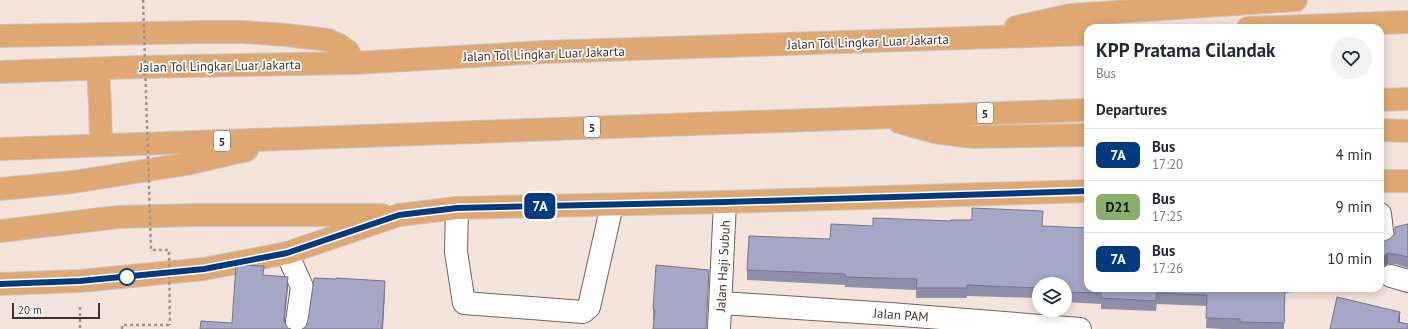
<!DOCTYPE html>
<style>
:root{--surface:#fff;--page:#f2f2f3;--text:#1f2937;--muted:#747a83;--line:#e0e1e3}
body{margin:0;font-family:"PT Sans",sans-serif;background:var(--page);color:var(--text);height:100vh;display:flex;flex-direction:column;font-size:15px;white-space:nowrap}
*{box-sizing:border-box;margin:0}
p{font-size:13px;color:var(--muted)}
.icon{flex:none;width:22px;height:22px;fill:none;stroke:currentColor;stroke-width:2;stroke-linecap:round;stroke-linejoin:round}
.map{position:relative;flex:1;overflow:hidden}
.panel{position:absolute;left:1084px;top:24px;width:300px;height:268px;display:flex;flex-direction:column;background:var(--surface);border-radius:12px;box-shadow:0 2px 10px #0003}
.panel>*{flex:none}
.badge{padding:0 8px;border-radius:6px;font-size:14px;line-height:26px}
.fabs{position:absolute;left:1032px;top:277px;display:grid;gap:8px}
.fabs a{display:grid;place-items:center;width:40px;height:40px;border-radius:50%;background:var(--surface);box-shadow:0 2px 10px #0003;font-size:20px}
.scale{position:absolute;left:12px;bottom:10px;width:88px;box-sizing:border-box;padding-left:4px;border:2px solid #3b3431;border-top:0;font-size:11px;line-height:14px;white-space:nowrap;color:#3b3431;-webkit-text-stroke:3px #fff;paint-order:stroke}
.map>.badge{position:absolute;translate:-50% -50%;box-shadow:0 0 0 2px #fff}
h2{padding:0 12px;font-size:15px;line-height:36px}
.round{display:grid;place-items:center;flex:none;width:42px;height:42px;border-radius:21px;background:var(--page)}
.headline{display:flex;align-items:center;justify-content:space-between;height:68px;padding:0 12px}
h1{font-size:19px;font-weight:800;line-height:30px}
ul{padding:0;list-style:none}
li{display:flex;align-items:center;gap:12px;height:52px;padding:0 12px;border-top:1px solid var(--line)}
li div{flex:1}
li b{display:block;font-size:15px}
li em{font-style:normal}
li .badge{min-width:44px;font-weight:700;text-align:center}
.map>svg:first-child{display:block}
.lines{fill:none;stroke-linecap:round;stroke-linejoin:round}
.minor-casing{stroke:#72635c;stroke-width:24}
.highway-casing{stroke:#c8c6c5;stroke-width:24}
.path{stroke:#a1948e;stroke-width:2.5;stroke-dasharray:3 3;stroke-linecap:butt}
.minor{stroke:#fff;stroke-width:22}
.highway{stroke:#dfa771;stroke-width:22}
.path-bridge{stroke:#a1948e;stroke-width:2.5;stroke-dasharray:3 3;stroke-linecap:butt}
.wall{fill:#8f8fab}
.shaded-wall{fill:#74748b}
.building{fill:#a6a6c7;stroke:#74748b}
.line-casing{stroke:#fff;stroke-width:9}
.line{stroke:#003b80;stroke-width:6}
.stop-dot{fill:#fff;stroke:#003b80;stroke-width:2}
.labels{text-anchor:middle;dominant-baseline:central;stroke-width:3.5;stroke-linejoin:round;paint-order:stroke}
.shield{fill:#fff;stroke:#76716f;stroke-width:1}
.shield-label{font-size:12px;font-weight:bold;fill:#3b3431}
.street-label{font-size:13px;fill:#3b3431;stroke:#fff}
</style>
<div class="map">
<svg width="1408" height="329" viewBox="0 0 1408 329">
<rect width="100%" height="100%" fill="#f4e3db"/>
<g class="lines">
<defs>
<path id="minor" d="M457 208 456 252 464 303 583 312 589 307 612 205
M1380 214 1383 239
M287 253 302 287 296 329
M1391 276 1408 281
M722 303 890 314 1080 329
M719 329 725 202"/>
<path id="highway" d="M1016 27 1071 15 1296 0
M1248 28 1408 22
M0 36 205 32H243L286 35 328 40 339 45 348 51 354 63
M98 69 100 105 101 145
M0 72 139 67 354 63 543 52 1088 34
M1380 100 1408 99
M899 122 934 132 974 137 1088 135
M1380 130 1408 131
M0 149 1088 110
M1380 181H1408
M0 189 73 182 186 164 247 150
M0 231 118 217 195 215H382
M0 284 80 281 204 269 287 253 399 215 457 208 725 202 1088 191"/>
</defs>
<use href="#minor" class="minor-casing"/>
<use href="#highway" class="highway-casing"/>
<path class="path" d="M80 307V329
M122 329V325H170"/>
<use href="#minor" class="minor"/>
<use href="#highway" class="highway"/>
<path class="path-bridge" d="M143 0 151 250H169L170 325"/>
</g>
<path class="wall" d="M972 220 1043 226 1088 288H1317L1285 293 1284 329H1222L1206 328 1207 306 1157 304 1156 311 1101 309V304L1065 302V284H1039V298L967 296V298H916V290L845 287V285L747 280V270L830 239 873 226 951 221Z
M1408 224V268L1395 264H1388L1382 267 1380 271V240L1385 241 1391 238Z
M709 281 654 320H653V309Z"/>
<path class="shaded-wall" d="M1388 253V264L1382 267 1380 271V260L1382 257Z
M288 277V287L284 328V317Z
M385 281V292L383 329H382Z
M1400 312V321L1398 329V322Z"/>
<path class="building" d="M972 208 1043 211 1042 226 1088 228V288H1285L1284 323 1240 322V319L1206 318 1207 295 1157 293 1156 301 1101 298V293L1065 292V284H1039V288L967 285V288H916L917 279 845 277V274L747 270 749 236 830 239 831 224 873 226V218L951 221V220H972Z
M1408 224V257L1395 254 1388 253 1382 257 1380 260V240L1385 241 1391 238 1395 233V227Z
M236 265 264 266 263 275 288 277 284 317V322L288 328 291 329H200L201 321 232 323Z
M656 265 709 270 706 329H653L655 310 653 309Z
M314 278 336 279V278L385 281 382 329H302L306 326 308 320Z
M1337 297 1400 312 1398 322 1408 324V329H1330Z"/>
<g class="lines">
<defs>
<path id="line" d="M0 284 80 281 204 269 287 253 399 215 457 208 726 202 1088 191"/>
</defs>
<use href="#line" class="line-casing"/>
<use href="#line" class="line"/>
</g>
<circle class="stop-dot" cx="127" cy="277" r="8"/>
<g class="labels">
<g class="shield">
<rect x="977" y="103" width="16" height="20" rx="3"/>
<rect x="584" y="117" width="16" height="20" rx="3"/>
<rect x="214" y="131" width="16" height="20" rx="3"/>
</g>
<g class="shield-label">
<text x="985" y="113">5</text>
<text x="592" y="127">5</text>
<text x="222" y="141">5</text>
</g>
<g class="street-label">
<text transform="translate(868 42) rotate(-2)">Jalan Tol Lingkar Luar Jakarta</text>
<text transform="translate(544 54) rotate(-2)">Jalan Tol Lingkar Luar Jakarta</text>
<text transform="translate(220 66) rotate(-1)">Jalan Tol Lingkar Luar Jakarta</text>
<text transform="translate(723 266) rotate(-87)">Jalan Haji Subuh</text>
<text transform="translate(901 315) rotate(4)">Jalan PAM</text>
</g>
</g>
</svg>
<div class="fabs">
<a><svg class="icon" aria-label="layers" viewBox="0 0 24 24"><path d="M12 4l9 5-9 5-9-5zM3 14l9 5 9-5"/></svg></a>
</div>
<div class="scale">20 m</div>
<b class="badge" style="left:540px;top:206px;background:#003b80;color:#fff">7A</b>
<section class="panel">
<div class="headline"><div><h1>KPP Pratama Cilandak</h1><p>Bus</p></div><a class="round"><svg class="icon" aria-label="heart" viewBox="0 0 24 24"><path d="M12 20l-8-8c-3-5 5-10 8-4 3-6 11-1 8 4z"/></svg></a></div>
<h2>Departures</h2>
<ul>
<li><span class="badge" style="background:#003b80;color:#fff">7A</span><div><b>Bus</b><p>17:20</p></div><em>4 min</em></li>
<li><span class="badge" style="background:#8aaf6c;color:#111">D21</span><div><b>Bus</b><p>17:25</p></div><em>9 min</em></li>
<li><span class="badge" style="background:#003b80;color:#fff">7A</span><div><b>Bus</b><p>17:26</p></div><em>10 min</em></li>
</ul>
</section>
</div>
